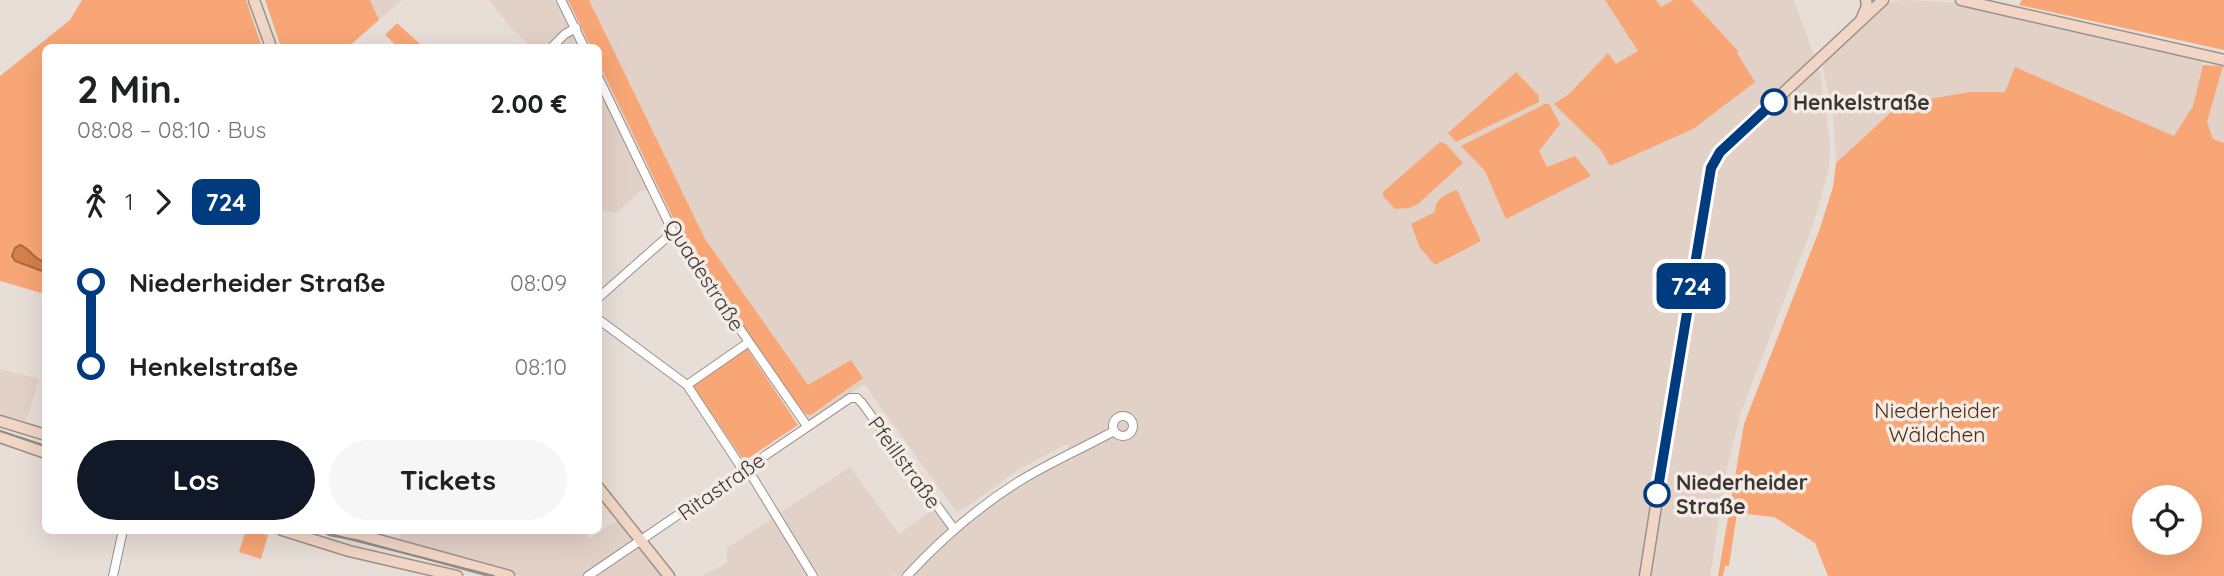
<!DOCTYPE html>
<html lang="de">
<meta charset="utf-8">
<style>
:root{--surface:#fff;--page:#f6f6f6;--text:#202124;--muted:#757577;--accent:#111827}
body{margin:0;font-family:Quicksand,sans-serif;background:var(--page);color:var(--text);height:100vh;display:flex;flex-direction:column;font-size:26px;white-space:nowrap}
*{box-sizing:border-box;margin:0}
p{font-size:23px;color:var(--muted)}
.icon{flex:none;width:38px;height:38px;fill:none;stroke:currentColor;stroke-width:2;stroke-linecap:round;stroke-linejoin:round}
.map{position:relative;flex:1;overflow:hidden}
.drawer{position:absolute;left:42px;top:44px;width:560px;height:490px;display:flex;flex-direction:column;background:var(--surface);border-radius:10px;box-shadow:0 7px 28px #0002}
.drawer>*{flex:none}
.badge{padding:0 14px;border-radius:10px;font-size:24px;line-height:46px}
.fabs{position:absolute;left:2132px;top:485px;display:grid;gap:14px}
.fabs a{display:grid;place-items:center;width:70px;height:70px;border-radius:50%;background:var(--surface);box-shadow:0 7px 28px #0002;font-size:35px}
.map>.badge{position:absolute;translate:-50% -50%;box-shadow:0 0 0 4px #fff}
.legs{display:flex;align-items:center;gap:10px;height:77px;padding:0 35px;font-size:23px}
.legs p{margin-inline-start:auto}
.headline{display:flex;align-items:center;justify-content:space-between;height:119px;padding:0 35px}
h1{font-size:38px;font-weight:700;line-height:52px}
.action{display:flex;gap:14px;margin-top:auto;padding:14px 35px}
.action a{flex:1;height:80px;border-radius:42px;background:var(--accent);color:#fff;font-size:28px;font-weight:700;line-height:80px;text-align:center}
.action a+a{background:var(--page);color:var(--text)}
ul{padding:0 35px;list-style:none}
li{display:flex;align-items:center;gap:24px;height:84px;font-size:26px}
li i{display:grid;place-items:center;width:10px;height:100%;margin:0 9px;background:currentColor}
li i::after{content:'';width:18px;height:18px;margin:-9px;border:5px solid;border-radius:50%;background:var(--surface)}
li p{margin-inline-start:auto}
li:first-child i{background:linear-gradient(#0000 50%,currentColor 0)}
li:last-child i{background:linear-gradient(currentColor 50%,#0000 0)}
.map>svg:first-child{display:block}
.built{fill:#e2d1c7}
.green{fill:#f9a676;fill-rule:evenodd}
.water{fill:#d8804a;stroke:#a96a43;stroke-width:2}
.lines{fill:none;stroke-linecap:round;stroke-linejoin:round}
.street-casing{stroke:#9b918c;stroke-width:10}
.secondary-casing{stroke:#9b918c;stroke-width:13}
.street{stroke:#fff;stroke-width:8}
.secondary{stroke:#f2d6c5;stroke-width:10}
.tram{stroke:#918a86;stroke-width:2}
.line-1-casing{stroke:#fff;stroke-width:16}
.line-1{stroke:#003b80;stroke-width:10}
.stop-1-dot{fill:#fff;stroke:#003b80;stroke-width:3.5}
.labels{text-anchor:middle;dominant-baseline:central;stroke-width:7;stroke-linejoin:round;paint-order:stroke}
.stop-label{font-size:21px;font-weight:bold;fill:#3a3634;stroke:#f5ebe5;text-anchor:start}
.street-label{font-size:21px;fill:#3a3634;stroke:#f5ebe5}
.park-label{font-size:21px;fill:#4d2a13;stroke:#f5ebe5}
</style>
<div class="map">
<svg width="2224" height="576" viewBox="0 0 2224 576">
<rect width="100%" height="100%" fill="#e8ded8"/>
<path class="built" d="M370 0H402L379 20Z
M489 0H1794L1820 72 1830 142 1829 169 1813 225 1741 412 1727 468 1710 576H897L895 574 892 576H702L727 563V548L850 467 899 534 936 507 954 531 1001 495 1066 458 1073 462 1067 444 1018 470 961 511H956L864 384 813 420 804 418 677 235 656 189 640 191 616 213 599 210 598 47H527L526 42 511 28Z
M1903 0 1964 3 2200 55 2203 65 2193 106 2174 137 2015 67 2006 92H1970L1900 105 1836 163 1833 114 1821 61 1888 3Z
M2223 66 2224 67V161L2194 147 2206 122Z
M0 369 39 379 26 421 0 414Z
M619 519 665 576H521L398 544 402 530H582L589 539Z"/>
<path class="green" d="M82 0H246L262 47H46L45 294 0 281V76L70 20Z
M265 0H370L379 20 348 47H281Z
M568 0H589L705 239 808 385 851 360 863 378 811 415 806 414 796 403 686 245 599 63 598 47H591Z
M1605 0H1656L1661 7 1674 0H1691L1738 51 1737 53 1755 82 1693 129 1610 166 1601 150 1554 104 1569 94 1608 53 1616 64 1638 51Z
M2022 0H2224V50L2019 5Z
M397 23 421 45 419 47H398L385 35Z
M2203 65 2223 66 2207 122 2213 139 2224 143V576H1828L1815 543 1774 517 1737 513 1729 566H1725L1723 576H1718L1744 424 1820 228 1833 187 1836 163 1900 104 1970 92H2005L2015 67 2174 136 2193 106ZM2144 497H2189V542H2144Z
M1516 72 1538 95 1539 102 1456 142 1448 133Z
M1545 104H1549L1560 124 1539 151 1547 167 1575 156 1591 176 1506 219 1485 171 1461 146Z
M1440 142 1446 144 1463 163 1418 204 1409 208 1395 209 1383 196V192Z
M1457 190 1481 241 1435 265 1420 248 1411 224 1435 212C1435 198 1446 194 1457 190Z
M746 347 798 425 744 461 691 383Z
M246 530 268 535 261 559 239 552Z"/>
<path class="water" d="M20 245C31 249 34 260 45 262V272L15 261 12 256 15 248Z"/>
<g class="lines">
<defs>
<path id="street" d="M561 0 584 47
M552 47 565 34 576 28
M598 77 673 232 807 426
M598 298 673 232
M598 319 687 385 743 470
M687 385 749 342
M1113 426a10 10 0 1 1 20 0a10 10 0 1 1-20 0Z
M747 468 813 576
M113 576 123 530
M588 576 850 398H857L862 403 954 529
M907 576C940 540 977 508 1018 482 1049 463 1083 448 1114 431"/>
<path id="secondary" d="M254 0 271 47
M1961 0 2224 60
M1861 20 1867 6 1866 0
M0 421 46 435
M0 437 46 453
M598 487 669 576
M282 530 349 551 457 576
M331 530 357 534 509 576
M1645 576 1693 270 1714 162 1720 152 1883 0"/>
</defs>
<use href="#street" class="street-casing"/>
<use href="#secondary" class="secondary-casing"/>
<use href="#street" class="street"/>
<use href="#secondary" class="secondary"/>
<path class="tram" d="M0 431 46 446
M314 530 494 576"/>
</g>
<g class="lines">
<defs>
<path id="line-1" d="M1657 494 1711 168 1720 152 1774 102"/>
</defs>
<use href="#line-1" class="line-1-casing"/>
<use href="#line-1" class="line-1"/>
</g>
<g class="stop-1-dot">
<circle cx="1774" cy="102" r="12"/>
<circle cx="1657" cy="494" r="12"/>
</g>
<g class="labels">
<g class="stop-label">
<text x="1793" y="102">Henkelstraße</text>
<text x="1676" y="482">Niederheider<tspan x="1676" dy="24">Straße</tspan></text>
</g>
<g class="street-label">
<text transform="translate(705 275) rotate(57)">Quadestraße</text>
<text transform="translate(905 462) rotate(54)">Pfeillstraße</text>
<text transform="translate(721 486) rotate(-35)">Ritastraße</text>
</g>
<g class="park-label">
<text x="1937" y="410">Niederheider<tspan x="1937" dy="24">Wäldchen</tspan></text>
</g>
</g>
</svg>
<div class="fabs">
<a><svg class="icon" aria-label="locate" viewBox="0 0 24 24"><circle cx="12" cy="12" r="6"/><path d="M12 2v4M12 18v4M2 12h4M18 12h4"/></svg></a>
</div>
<b class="badge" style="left:1691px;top:286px;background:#003b80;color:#fff">724</b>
<section class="drawer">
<div class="headline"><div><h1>2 Min.</h1><p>08:08 – 08:10 · Bus</p></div><b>2.00 €</b></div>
<div class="legs"><svg class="icon" aria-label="walk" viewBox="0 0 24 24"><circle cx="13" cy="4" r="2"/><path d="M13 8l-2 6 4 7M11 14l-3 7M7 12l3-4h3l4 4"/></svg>1<svg class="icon" aria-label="forward" viewBox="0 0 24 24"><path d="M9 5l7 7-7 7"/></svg><b class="badge" style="background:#003b80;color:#fff">724</b></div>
<ul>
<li><i style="color:#003b80"></i><b>Niederheider Straße</b><p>08:09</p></li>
<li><i style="color:#003b80"></i><b>Henkelstraße</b><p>08:10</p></li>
</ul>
<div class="action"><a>Los</a><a>Tickets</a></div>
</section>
</div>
